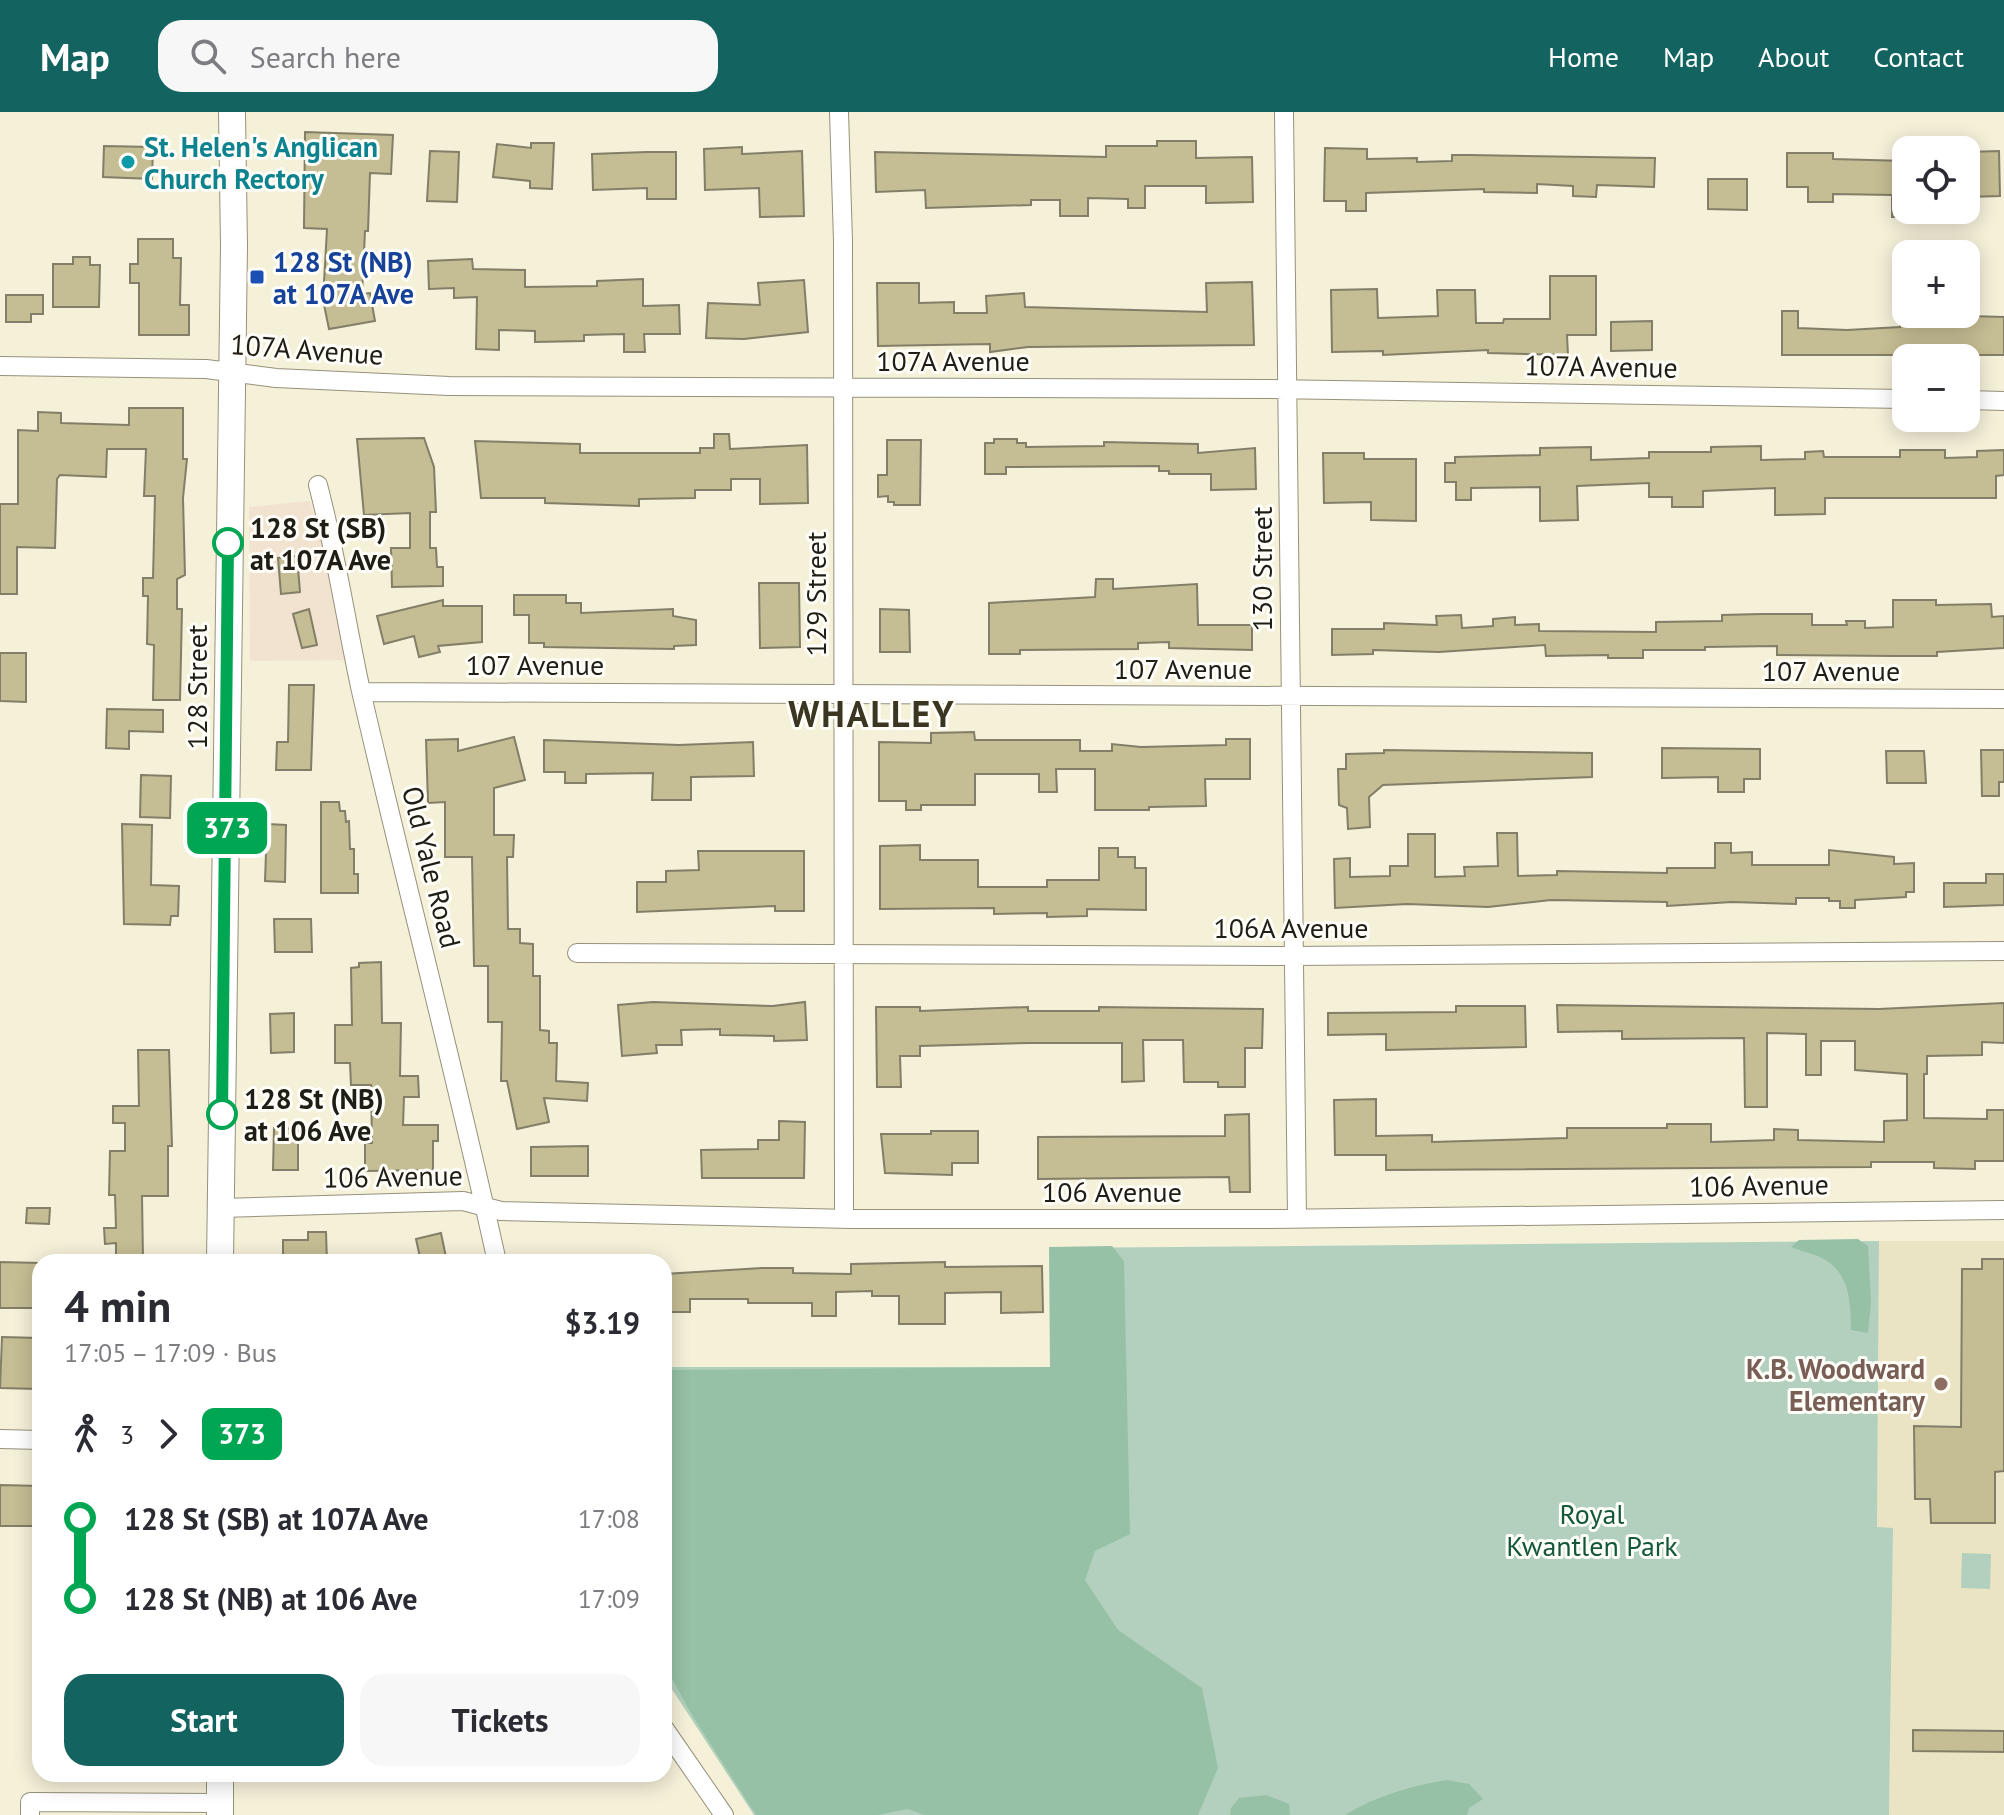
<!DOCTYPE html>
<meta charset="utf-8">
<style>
:root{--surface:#fff;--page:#f7f7f7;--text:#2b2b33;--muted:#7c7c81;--accent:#136360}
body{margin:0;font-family:"PT Sans",sans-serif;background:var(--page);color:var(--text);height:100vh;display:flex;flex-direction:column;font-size:30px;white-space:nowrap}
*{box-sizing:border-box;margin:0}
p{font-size:26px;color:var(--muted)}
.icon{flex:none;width:44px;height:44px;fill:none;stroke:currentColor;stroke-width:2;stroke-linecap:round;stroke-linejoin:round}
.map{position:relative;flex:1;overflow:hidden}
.details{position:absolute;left:32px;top:1142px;width:640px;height:528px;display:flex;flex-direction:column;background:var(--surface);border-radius:24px;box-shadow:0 4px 20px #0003}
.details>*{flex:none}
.badge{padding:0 16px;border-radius:12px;font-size:28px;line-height:52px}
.buttons{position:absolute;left:1892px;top:24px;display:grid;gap:16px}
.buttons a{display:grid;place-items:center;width:88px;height:88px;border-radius:16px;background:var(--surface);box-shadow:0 4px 20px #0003;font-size:40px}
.map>.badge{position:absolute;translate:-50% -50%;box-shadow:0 0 0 4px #fff}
.legs{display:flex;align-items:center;gap:12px;height:88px;padding:0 32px;font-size:26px}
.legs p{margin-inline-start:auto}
.head{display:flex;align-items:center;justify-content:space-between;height:136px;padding:0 32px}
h1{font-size:44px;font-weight:700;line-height:60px}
.action{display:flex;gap:16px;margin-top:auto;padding:16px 32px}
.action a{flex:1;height:92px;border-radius:24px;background:var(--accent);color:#fff;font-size:32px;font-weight:700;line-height:92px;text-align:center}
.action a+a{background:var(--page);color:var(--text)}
ul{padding:0 32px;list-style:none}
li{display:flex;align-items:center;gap:28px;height:80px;font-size:30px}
li i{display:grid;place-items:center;width:12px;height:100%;margin:0 10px;background:currentColor}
li i::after{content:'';width:20px;height:20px;margin:-10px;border:6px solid;border-radius:50%;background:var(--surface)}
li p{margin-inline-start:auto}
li:first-child i{background:linear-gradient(#0000 50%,currentColor 0)}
li:last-child i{background:linear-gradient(currentColor 50%,#0000 0)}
header{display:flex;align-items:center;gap:48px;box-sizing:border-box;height:112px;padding:0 40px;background:var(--accent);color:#fff}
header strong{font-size:38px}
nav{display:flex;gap:44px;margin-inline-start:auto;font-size:28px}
.search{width:560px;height:72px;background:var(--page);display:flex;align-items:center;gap:20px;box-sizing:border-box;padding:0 28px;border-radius:24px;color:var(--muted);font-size:30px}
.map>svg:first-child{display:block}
.commercial{fill:#f2e3d0}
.built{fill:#eae4c4}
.green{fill:#b2d0bd}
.forest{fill:#97c1a7}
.building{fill:#c5bd93;stroke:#827e68;stroke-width:2}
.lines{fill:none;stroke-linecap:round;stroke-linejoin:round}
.minor-casing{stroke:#96917b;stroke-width:20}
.secondary-casing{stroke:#96917b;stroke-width:28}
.minor{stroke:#fff;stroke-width:18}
.secondary{stroke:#fff;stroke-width:26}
.line-1-casing{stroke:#fff;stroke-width:18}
.line-1{stroke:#00a651;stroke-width:12}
.culture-dot{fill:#0f9aa8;stroke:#fefdf8;stroke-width:3}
.transit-dot{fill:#1a4fb4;stroke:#fefdf8;stroke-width:3}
.stop-1-dot{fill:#fff;stroke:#00a651;stroke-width:4}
.education-dot{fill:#8d6e63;stroke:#fefdf8;stroke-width:3}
.labels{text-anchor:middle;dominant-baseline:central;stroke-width:6;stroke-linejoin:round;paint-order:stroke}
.culture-label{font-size:28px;font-weight:bold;fill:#0d838f;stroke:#fefdf8;text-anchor:start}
.transit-label{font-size:28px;font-weight:bold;fill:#164399;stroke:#fefdf8;text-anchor:start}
.street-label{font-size:28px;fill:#1f1d14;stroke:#fefdf8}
.stop-label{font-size:28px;font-weight:bold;fill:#1f1d14;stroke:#fefdf8;text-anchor:start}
.education-label{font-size:28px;font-weight:bold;fill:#785e54;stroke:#fefdf8;text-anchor:end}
.park-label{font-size:28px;fill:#135938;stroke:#fefdf8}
.district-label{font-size:36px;font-weight:bold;letter-spacing:2px;fill:#3a3622;stroke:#fefdf8}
</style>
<header>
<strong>Map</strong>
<div class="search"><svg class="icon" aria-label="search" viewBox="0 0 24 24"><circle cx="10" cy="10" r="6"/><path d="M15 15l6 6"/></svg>Search here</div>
<nav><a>Home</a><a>Map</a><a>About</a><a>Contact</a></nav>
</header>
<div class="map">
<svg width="2004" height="1703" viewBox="0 0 2004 1703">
<rect width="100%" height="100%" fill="#f5f0d8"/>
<path class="commercial" d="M310 389 359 548 250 549 249 395Z"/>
<path class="built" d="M1879 1129H2004V1703H1889L1893 1416H1877Z"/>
<path class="green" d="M1879 1129 1877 1415 1893 1416 1889 1703H754L664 1565V1255H1050V1136Z
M1962 1441 1991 1442 1990 1477 1961 1476Z"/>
<path class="forest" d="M1858 1127 1868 1134 1871 1190 1868 1221 1851 1218C1851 1193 1850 1164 1827 1149 1817 1142 1802 1140 1791 1135L1799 1128Z
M1112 1134 1124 1149 1130 1422 1095 1439 1085 1468 1118 1518 1202 1576 1218 1656 1198 1703H924L908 1697 878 1703H756L693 1605 664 1552V1258L1050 1255 1049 1135Z
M1447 1668 1469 1672 1483 1687 1469 1696 1467 1703H1345C1376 1684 1410 1674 1447 1668Z
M1266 1683 1289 1692 1290 1703H1230L1231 1696 1239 1686Z"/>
<path class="building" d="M305 20 393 23 391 62 370 61 368 119H365L362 182 370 181 375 209 329 217 323 188 327 117 304 116Z
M1157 29H1196V46L1252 45 1253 90 1206 91V74H1145V96H1128V87L1088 86V104H1060V88H1031V93L926 96 925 78 876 80 875 40 1106 45V34H1157Z
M531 31H554L552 77 530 76V69L493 65 497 32 531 36Z
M104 34 153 35 152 67 103 65Z
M742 35V42L802 39 804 104 760 105 759 76 705 78 704 37Z
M1325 36 1367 37V47L1417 46V50L1452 49V43H1469L1655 46 1654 75 1597 73 1596 85 1573 84V74L1537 72V81L1484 80V77L1366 81V99H1346V89H1324Z
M430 39 459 40 457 90 427 89Z
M1999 39 2000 84 1966 85V40Z
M647 40H676V87H647V76L593 78 592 42Z
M1787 41H1833V47L1906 49V105H1892V83L1833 82V90H1808V75H1787Z
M1708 67H1747V98L1708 97Z
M138 127H173V146H181L180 193H189V223H139V171H130V152H138Z
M73 145H90V153H100L99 195H53V152H73Z
M472 147 473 157 525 158V175L597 174V169L643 167V194L679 193 680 222H644L645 240H624V222L584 223V229L535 230V219L499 218V238L476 237 477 185 454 186V176L429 177 428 149Z
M1550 164H1596V223H1567L1568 243 1488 241V238L1383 243V239L1332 240 1331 178 1377 177 1378 206 1438 204 1437 178H1475L1476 211H1503L1504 207H1550Z
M804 168 808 220 744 227 706 226 708 191 760 193 758 171Z
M1252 170 1254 233 1028 235 990 240V232L878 234 877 171H919V191L954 190V201H987L986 184 1024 181 1025 195 1207 200 1206 171Z
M6 183H43V202H31V210H6Z
M1782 199H1798V216L1847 218 1900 215V202L2004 205V243H1782Z
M1652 209V238L1611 239V210Z
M129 296H183V347H187L183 386 185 463 177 467V497H182L180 588H153L154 533 147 532 148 484H143V466H153L155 384H144L146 337H107L106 365 60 363 57 367 55 436 17 435V482H0V392H18V318L38 319V300L61 301V311L129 313Z
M714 322H729L730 337 807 333 808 391 760 392V367H731V378H695V386L639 387V394L545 391V386H481L475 329 580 332V341H700V336H714Z
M424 326 434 355 436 400H430V436H436L437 455H443V474L392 475 391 436H410V401L364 403 357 327Z
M994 327H1017V331H1026V335L1104 334V330L1198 332V341L1255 336 1256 377 1211 378V362H1169V359H1159V354L1006 355V362H985V331H994Z
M887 328H921L920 393H894V390H888V384L878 385V363H887Z
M1761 334V348L1805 347V340L1823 339 1824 345H1900V338H1945V346L1977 345V339L2004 338V363L1996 364V386H1825V402L1775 403V376L1703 379V395H1672V385H1649V371L1577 374 1578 408 1540 409V375L1471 376V388H1456V370H1445V351H1455V345L1540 343V336L1591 335V348L1649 346V340H1711V335Z
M1323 341H1364V347H1416V409L1371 408V390L1324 391Z
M297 444 300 480 281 482 278 446Z
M1096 467H1113V477L1197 472 1198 513H1252V538L1169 536V530L1138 531V537L1020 538V542H989V491L1095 485Z
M759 471H799L800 535 760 536Z
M514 483H566V491H581V501L673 497V504L696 508V533L674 534V537L544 535V531H529V503H514Z
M443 488V494H482V530L438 534 440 540 419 545 414 524 384 532 377 504Z
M1893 488H1936V493L1991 492 1992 505 2004 504V536L1937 540V544H1893L1777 543V534L1705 535V538H1643V546H1608V543L1546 544 1545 533 1439 540 1373 538V542L1332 543V517H1384V511L1437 513 1436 504 1461 503 1462 516 1493 514V507L1515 505V513L1539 512V519L1656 520V510L1722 509V503L1762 502H1812V513H1847L1846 509H1865V516L1893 515Z
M309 497 317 533 302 536 293 502Z
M880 497 909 498 910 540H880Z
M0 541H26V590L0 589Z
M289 573H314L311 658H276L277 630H288Z
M107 597 163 598V620L129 619V637L106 636Z
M974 620 975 628H1080V639H1112V632L1141 635 1226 633V627H1250V667H1205L1206 694 1149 695V698H1095V657H1056L1057 680H1039V662H975V693H921V698H906V689H879V630L931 631V621Z
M514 625 525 668 494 676V723H514L513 745H507L508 817H520V831L533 832V864H540V918L549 919V931H557L556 969 588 971 587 989 544 986 549 1010 517 1017 507 969H501L502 910H488V854H474L472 745H445V690L428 691 426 628 458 627V639Z
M544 628 679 633 753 630 754 664 691 665V688H652L653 661 586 662V671H565V660H544Z
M1662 636 1760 637V667H1744V680H1718V665L1662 666Z
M1384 638 1592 641V665L1383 673 1369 685 1370 715 1348 717 1347 696 1339 693 1338 657H1346V642L1384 641Z
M1981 638H2004V670H1999V684H1982Z
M1886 639H1924L1926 671H1887Z
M141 663 171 664 170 706 140 705Z
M321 690H339L340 699H345L346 710 349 709 350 737H354V762H358V781H321Z
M122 712 152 713 151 773 179 774 178 804H171L170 813 124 812Z
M267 712 286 713 285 770 265 769Z
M1497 721H1517L1518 764 1557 763V759L1667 761V756H1715V731H1731V741L1752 740V753H1829V738L1894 745V752L1914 751V780H1906V785L1855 788V796H1840V789H1829V786H1796V792L1732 790 1667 794V790L1551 788 1488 795 1407 792 1335 796 1334 747 1350 746V765L1390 764V754H1408V722H1435V765L1465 764 1464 755 1498 754Z
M920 733V748H978V775H1047V768H1099V736H1118V745H1135V756H1146V798L1087 797V804L1047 805V801L994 802V796L880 797V734Z
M698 739H804V799H775V794L637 800V770H666V759L699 758Z
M1986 762H2004V793L1944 795V771H1986Z
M274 807H311L312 840H275Z
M381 850 382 911H401L400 964H418L419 985H404L403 1013H438V1029H433V1058L365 1059V1031H372L371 973H351L350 951H335V913H352L351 856 359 855V851Z
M653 890 773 894 805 890 807 928 774 929V924L720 923V917L681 918 682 933H656L657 941 622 944 618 893Z
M2004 891V931L1982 930V943L1927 944V962H1924V1006L1987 1007V998H2004V1049H1975V1057L1934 1056V1050H1871V1055L1386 1058V1043H1335L1334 988 1376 987V1024L1432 1023V1030L1567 1026V1016H1667V1012H1711V1030L1774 1028V1017L1798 1018V1028L1884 1030V1009L1907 1008V962L1855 958V929H1821V963H1806V922L1767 921V995H1745L1744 926 1622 927V919L1558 920 1557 893 1879 897Z
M1456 894H1525L1526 935 1386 938V922L1328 923V901L1456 900Z
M876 895H920V899L1028 895V899H1099V895L1263 897 1262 936H1245V975H1218V970H1184L1183 928H1143L1144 969 1122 970V931H1029L920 934V944H900L901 975H877Z
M294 901V940L271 941 270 902Z
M138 938H169L172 1034H168V1084H142L143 1147H116V1131L105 1132 104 1116H116L115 1083H109L110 1039H125V1011H113V994H139Z
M1249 1002 1250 1080H1230L1229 1065 1038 1067V1025L1225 1024V1003Z
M779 1009 805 1010 804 1066H702L701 1038 758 1037V1028H779Z
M274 1016 298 1017V1058H273Z
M931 1019H978V1051H952V1063L885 1061 881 1022H931Z
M588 1034V1064H531V1035Z
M27 1096H50L49 1112 26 1111Z
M308 1120H326L327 1150H283V1128H308Z
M441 1121 447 1150H421L416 1127Z
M1982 1147H2004V1359L1995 1360V1411H1931L1930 1387H1915L1914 1314 1961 1315 1962 1157H1982Z
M0 1150 40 1151V1196H0Z
M945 1150V1155L1042 1154 1043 1200 1001 1201V1180L945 1181V1212H899V1184H872V1179L836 1180V1204H812V1191H748V1187H690V1200H664V1162L762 1156H793V1161L851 1162V1152Z
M2 1225 39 1226 37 1277 0 1276Z
M0 1373 40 1374V1414H0Z
M1913 1618 2004 1619V1640L1913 1639Z"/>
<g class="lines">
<defs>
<path id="minor" d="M839 0 843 129 844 1107
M1284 0 1297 1106
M0 254 206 257 276 266 449 274 1266 277 1906 287
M1966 288 2004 289
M318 373C336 441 346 510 361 579 405 770 455 959 497 1150
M362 580 2004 587
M577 841 1292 844 2004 839
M221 1096 463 1089 501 1099 852 1107H1270L2004 1098
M0 1327 40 1328
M664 1616 724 1703
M30 1703V1690L220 1691"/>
<path id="secondary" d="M220 1150 234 134 232 0
M220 1703V1662"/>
</defs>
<use href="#minor" class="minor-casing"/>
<use href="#secondary" class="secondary-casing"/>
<use href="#minor" class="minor"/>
<use href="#secondary" class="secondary"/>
</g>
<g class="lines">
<defs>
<path id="line-1" d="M222 1002 228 431"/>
</defs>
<use href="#line-1" class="line-1-casing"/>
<use href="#line-1" class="line-1"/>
</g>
<circle class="culture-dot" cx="128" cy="50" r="8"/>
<rect class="transit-dot" x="249" y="157" width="16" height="16" rx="4"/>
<g class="stop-1-dot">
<circle cx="228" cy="431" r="14"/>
<circle cx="222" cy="1002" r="14"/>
</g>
<circle class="education-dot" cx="1941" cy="1272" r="8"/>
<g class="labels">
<g class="culture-label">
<text x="144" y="34">St. Helen's Anglican<tspan x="144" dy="32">Church Rectory</tspan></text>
</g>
<g class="transit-label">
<text x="273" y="149">128 St (NB)<tspan x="273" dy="32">at 107A Ave</tspan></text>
</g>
<g class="street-label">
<text transform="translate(307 237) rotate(4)">107A Avenue</text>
<text x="953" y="248">107A Avenue</text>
<text transform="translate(1601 254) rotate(1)">107A Avenue</text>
<text transform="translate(1261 457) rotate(-90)">130 Street</text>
<text transform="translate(815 482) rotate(-90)">129 Street</text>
<text x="535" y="552">107 Avenue</text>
<text x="1183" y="556">107 Avenue</text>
<text x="1831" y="558">107 Avenue</text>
<text transform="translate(196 575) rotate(-90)">128 Street</text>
<text transform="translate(432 755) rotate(76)">Old Yale Road</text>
<text x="1291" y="815">106A Avenue</text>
<text transform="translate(393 1064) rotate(-1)">106 Avenue</text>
<text transform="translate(1759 1073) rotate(-1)">106 Avenue</text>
<text x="1112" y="1079">106 Avenue</text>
</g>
<g class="stop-label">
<text x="250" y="415">128 St (SB)<tspan x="250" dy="32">at 107A Ave</tspan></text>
<text x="244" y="986">128 St (NB)<tspan x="244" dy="32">at 106 Ave</tspan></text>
</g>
<g class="education-label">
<text x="1925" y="1256">K.B. Woodward<tspan x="1925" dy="32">Elementary</tspan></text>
</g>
<g class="park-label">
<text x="1592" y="1401">Royal<tspan x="1592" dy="32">Kwantlen Park</tspan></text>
</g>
<g class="district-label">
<text x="872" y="601">WHALLEY</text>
</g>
</g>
</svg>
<div class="buttons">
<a><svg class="icon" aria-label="locate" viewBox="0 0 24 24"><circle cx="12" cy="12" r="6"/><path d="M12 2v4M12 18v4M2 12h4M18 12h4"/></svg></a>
<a>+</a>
<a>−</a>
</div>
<b class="badge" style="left:227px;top:716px;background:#00a651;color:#fff">373</b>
<section class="details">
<div class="head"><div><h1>4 min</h1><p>17:05 – 17:09 · Bus</p></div><b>$3.19</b></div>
<div class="legs"><svg class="icon" aria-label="walk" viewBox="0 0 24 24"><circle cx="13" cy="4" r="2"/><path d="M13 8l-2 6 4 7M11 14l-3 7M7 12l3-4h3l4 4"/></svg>3<svg class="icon" aria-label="forward" viewBox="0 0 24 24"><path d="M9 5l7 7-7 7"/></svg><b class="badge" style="background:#00a651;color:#fff">373</b></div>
<ul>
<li><i style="color:#00a651"></i><b>128 St (SB) at 107A Ave</b><p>17:08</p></li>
<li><i style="color:#00a651"></i><b>128 St (NB) at 106 Ave</b><p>17:09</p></li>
</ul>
<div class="action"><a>Start</a><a>Tickets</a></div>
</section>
</div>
